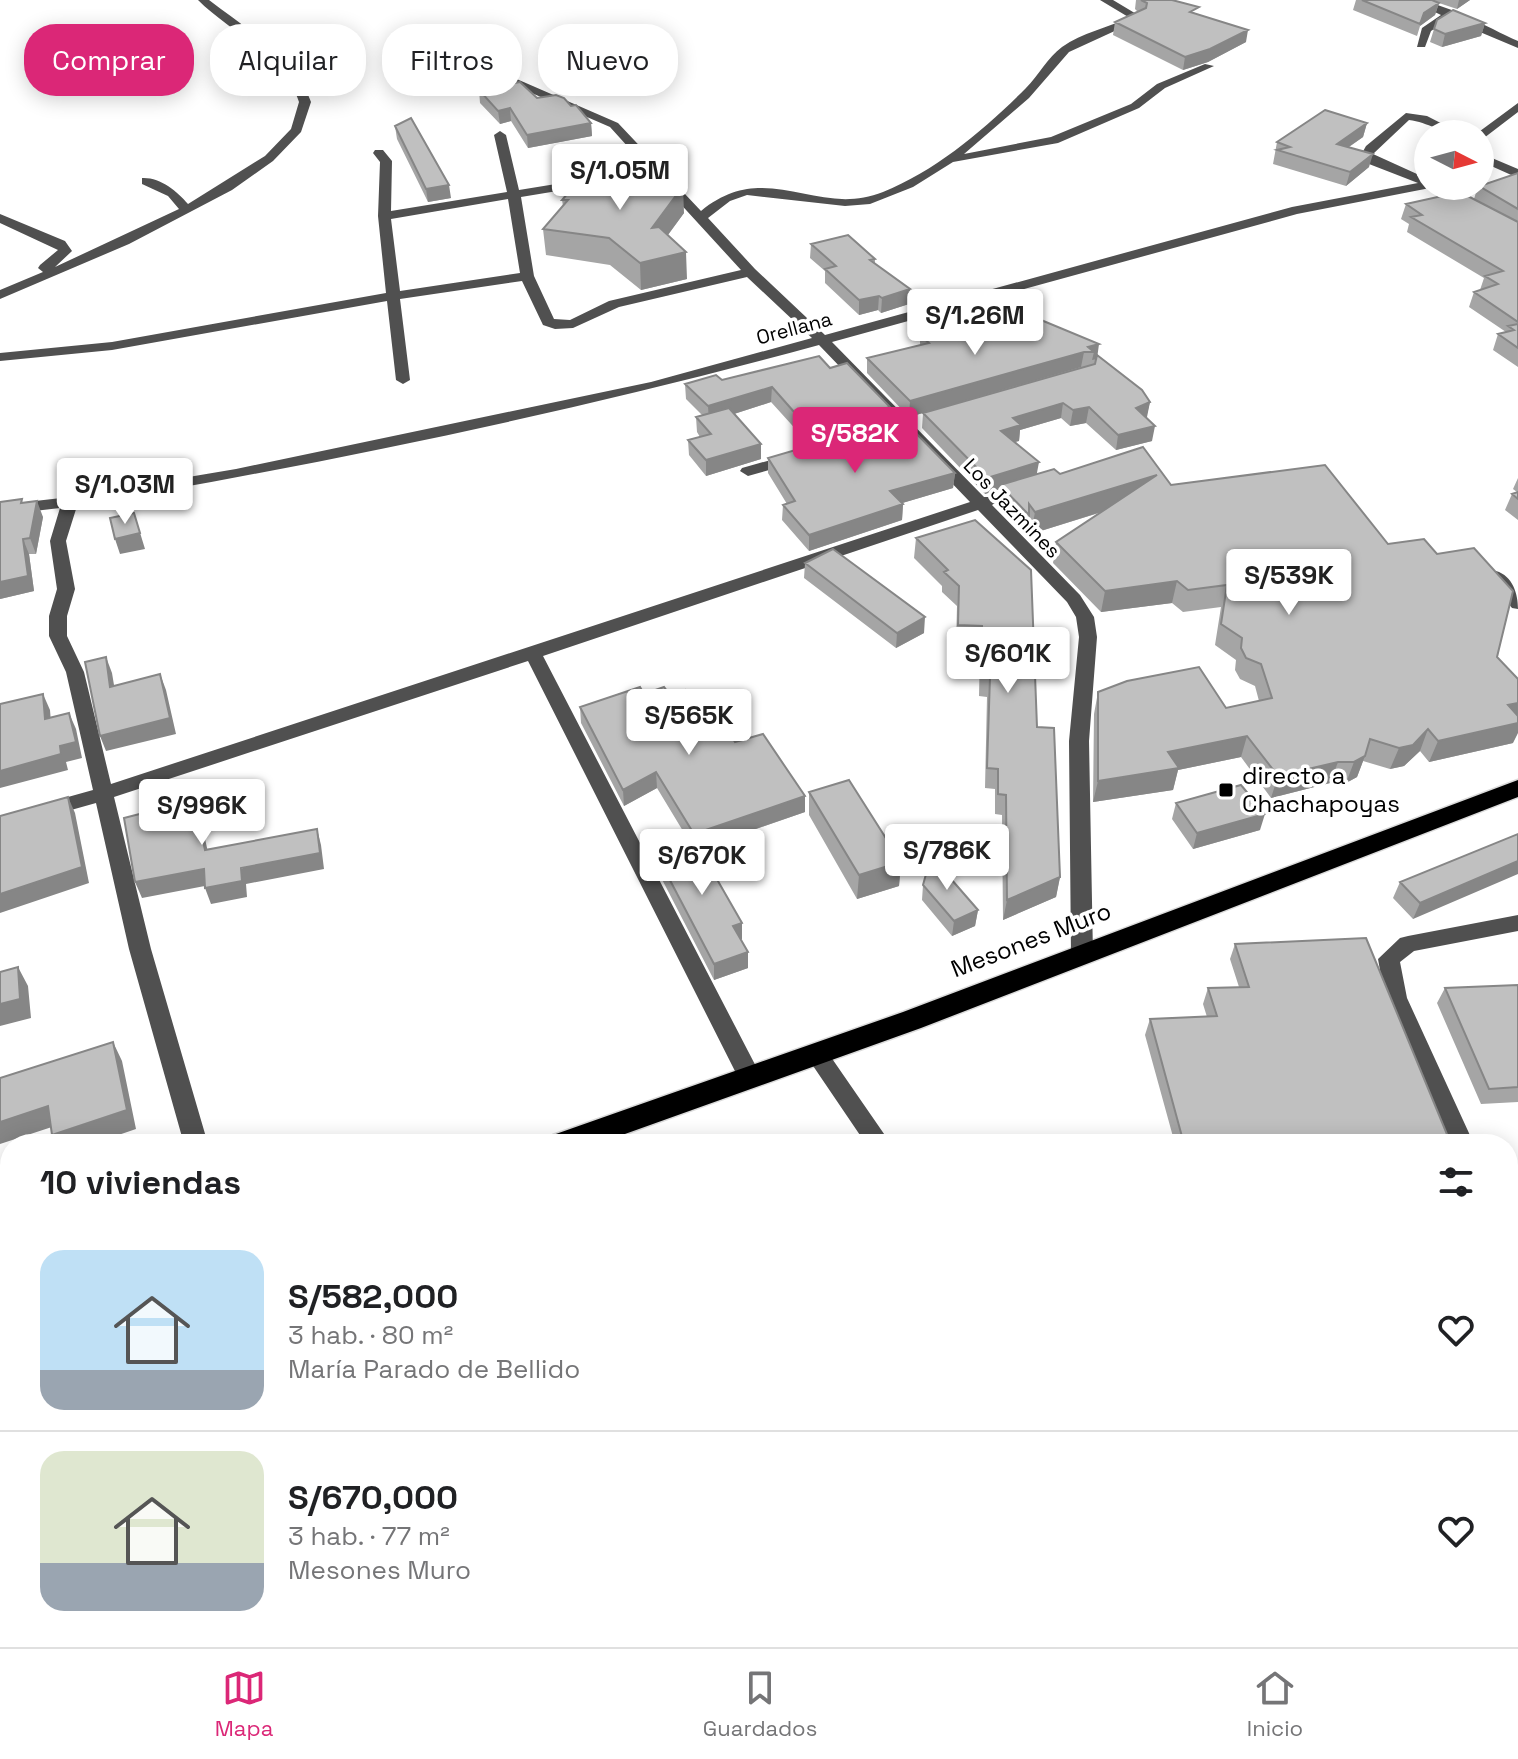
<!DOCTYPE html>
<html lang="es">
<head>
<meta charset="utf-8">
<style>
	body { margin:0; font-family:"Space Grotesk",sans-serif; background:#f6f6f6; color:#202124; height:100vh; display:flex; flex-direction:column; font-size:30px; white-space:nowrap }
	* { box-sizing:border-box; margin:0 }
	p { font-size:26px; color:#757577 }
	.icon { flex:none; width:44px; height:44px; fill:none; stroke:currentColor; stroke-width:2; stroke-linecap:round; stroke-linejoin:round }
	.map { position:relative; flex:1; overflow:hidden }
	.panel { position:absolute; left:0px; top:1134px; width:1518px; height:514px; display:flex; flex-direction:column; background:#fff; border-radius:32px 32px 0 0; box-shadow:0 4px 20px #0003 }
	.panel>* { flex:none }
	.guide { position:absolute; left:24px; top:24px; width:800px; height:72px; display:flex; gap:16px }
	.needle { width:52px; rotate:96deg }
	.fabs { position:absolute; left:1414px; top:120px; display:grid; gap:16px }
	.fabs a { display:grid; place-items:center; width:80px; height:80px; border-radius:50%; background:#fff; box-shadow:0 4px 20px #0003; font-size:40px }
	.price { position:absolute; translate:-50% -68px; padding:0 18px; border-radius:8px; background:#fff; color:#222; font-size:26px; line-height:52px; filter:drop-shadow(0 2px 4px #0008) }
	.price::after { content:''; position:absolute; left:50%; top:48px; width:24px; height:18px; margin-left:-12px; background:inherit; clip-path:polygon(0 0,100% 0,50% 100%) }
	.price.current { background:#db2777; color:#fff }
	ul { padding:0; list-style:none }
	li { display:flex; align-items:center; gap:24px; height:200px; padding:0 40px }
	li+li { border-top:2px solid #e0e0e0 }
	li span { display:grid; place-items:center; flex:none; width:224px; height:160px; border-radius:24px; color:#555 }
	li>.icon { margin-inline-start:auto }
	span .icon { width:96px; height:96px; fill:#fffc; stroke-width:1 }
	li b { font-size:34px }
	h2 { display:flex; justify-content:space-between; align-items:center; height:96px; padding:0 40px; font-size:34px }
	.chip { padding:0 28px; border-radius:32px; background:#fff; box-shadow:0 4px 20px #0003; font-size:28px; line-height:72px }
	.chip.current { background:#db2777; color:#fff }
	.tabs { display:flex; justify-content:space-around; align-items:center; height:112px; border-top:2px solid #e0e0e0; background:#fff; font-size:22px; color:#757577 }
	.tabs a { display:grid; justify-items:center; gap:4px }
	.tabs .current { color:#db2777 }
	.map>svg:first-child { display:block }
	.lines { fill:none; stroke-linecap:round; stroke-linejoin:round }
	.highway-casing { stroke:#dbdbdb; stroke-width:3 }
	.minor { fill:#505050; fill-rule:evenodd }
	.highway { fill:#000; fill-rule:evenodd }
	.wall { fill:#a5a5a5 }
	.shaded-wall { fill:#868686 }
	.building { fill:#c0c0c0; stroke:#868686; stroke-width:2 }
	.poi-dot { fill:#000; stroke:#fff; stroke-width:3 }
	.labels { text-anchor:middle; stroke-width:7; stroke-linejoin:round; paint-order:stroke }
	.far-street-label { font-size:20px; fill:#000; stroke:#fff }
	.poi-label { font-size:24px; fill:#000; stroke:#fff; text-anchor:start }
	.street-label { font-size:24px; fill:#000; stroke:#fff }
</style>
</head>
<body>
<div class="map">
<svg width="1518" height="1647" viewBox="0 0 1518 1647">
	<rect width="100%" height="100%" fill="#fff"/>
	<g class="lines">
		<defs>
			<path id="highway" d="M1518,780V797L921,1028L597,1144H549L553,1135L903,1012Z
				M10,1326V1356L0,1360V1330Z"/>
		</defs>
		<use href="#highway" class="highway-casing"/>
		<path class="minor" d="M198,0H209C245,28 295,57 311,102L301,132L273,161L232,190L129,244L0,299V290L43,272L38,268L40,265L58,250L0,223V214L65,241L72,251L55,267L179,209L168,196L142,184V178C160,177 177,191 188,204L265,156L291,129L299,102C284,55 231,33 198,0Z
			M1100,0H1113L1143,18L1069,52L1029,98L964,154L1051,137L1131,104L1157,84L1205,64L1214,66L1165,88L1139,108L1058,143L953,162L913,187L870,204L845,206L747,195L730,201L708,218L755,269L825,335L1292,207L1418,183L1369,164L1361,155L1366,146L1406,113L1427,116L1462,134C1442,134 1428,122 1409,120L1373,154L1428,179V186H1444L1518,230V239L1430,188L1297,214L832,342L984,497H997L999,500L992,505L1080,595L1094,617L1097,637L1089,741L1093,955L1090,961L1082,963L1074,961L1071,955L1069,741L1079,637L1076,617L1067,602L978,510L543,656L762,1078L758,1085L750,1088L742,1085L528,661L114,797L151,949L208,1144H184L129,949L96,803L0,830V816L93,790L66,672L49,636V616L57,589L50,541L60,508L0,515V505L70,497L236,469L651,382L812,338L747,277L619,307L573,328L555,329L543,325L522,281L400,299L410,380L403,384L396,380L387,301L112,350L0,361V353L112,342L386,293L378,216L380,162L373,153L375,150H383L392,161L391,211L507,192L494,135L500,131L506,135L519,190L648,169L610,127L467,65V61H475L618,123L701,211C767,157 816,219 883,192C937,170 985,129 1026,88C1038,76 1048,57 1062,47C1082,33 1108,27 1130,18ZM654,175L741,270L609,301L570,320L554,319L534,276L521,197ZM508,199L520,273L400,291L391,219ZM819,345L970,502L111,784L84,672L67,636V616L75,589L66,541L77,506C326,463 575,412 819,345Z
			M1410,0C1442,0 1488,28 1518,41V48L1449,19L1431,31L1425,47H1417L1422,28L1441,15Z
			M1518,103V112L1480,141V134H1476Z
			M1480,153L1518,169V178L1480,161Z
			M792,454L800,459L798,462L748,476L740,471L742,468Z
			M1496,571C1513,576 1518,594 1518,609L1512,608L1487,576Z
			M1518,915V931L1414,951L1400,962L1407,998L1474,1144H1450L1385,998L1378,959L1400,938L1408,936Z
			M816,1045L824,1047L891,1144H866L805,1054L808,1047Z
			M0,1169H10V1191H0Z
			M1508,1237L1518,1242V1282L1508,1276Z
			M10,1424V1450L0,1453V1427Z
			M10,1508V1536L0,1540V1512Z
			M971,1638H1001L1002,1647H972Z"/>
		<use href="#highway" class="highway"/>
	</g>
	<path class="wall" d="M1136,0H1172L1246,42L1208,62L1183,70L1113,35L1115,22L1138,12L1135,9Z
		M1356,0H1470L1457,9L1439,3L1435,15L1420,26L1417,36L1353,10Z
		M1485,23L1481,36L1442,47L1430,42L1434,29Z
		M479,90L537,98L571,106L591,123L592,136L528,148L511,121L500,124L480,103Z
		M1367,123L1363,137L1349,147L1369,167L1346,186L1273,164L1277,142Z
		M395,126L451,198L428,202L397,139Z
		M1518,173V367L1493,350L1498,334L1506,332L1469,307L1474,292L1480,290L1484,278L1407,232L1409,224L1401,219L1406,204L1474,199L1478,186Z
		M636,178L684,213L668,235L687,279L641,290L610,265L546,255L543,229L563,206L562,200Z
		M811,244L875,259V264L909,304L881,313L878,310L859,315L825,283V271L810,258Z
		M1041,320L1098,355L1150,402L1146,418L1152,441L1116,450L1086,423L1070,426L1061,418L1020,430L1019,441L1014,442L1037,474H1060L1171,485L1388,544L1497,657L1513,743L1429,762L1420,751L1404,766L1390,769L1363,761L1357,777L1346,783H1330L1271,798L1241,757L1178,770L1173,790L1093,802L1094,714L1098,692L1226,708L1259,701L1255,686L1240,679L1235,670L1236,660L1215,645L1221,607L1183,612L1172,603L1101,612L1053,563L1056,542L1102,512L1031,534L1028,528L1026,536L998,506L1000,489L985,494L922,428L923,413L1084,367L909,417L867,373V358L920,345V335L978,337Z
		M830,368L890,407L889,422L810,445L771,402L734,414L761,459L706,476L689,455L688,440L700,437L697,432L696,417L702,415L686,399L685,384Z
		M768,458L955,473L953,488L902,503L903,504L902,520L809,551L782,520L783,505L787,504L768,473Z
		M1518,478V520L1505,510L1512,494L1517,492L1513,489Z
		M23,503L43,517L36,554H29L34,591L0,599Z
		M975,520L1037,727L1060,877L1056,897L1003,920L1002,815L995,814V789L985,788L987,697L979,696L980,646L956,645L957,606L942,592V586L914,558L916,538Z
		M805,563L924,633L896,648L804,578Z
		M644,694L721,738L735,742L805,796V812L699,849L742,923V939H740L748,968L714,980L653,862L652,846L686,836L657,788L624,806L581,723L580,707Z
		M809,792L901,862L899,886L857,899L809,815Z
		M1176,803L1260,830L1193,849L1172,819Z
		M1518,834L1413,919L1393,898L1400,882Z
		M923,885L978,910L975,926L952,936L922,900Z
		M1235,944L1451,1144H1175L1145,1035L1150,1019L1207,1017L1203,1004L1208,988L1239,987L1230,959Z
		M1518,985V1102L1481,1104L1437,1003L1445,988Z
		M1508,1282L1518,1307V1624L1508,1625Z"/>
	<path class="shaded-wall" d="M1459,0H1470L1457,9Z
		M1439,3L1435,15L1420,26L1417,36L1424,13Z
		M1485,23L1481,36L1442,47L1445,34Z
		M1248,30L1246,42L1208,62L1183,70L1185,57Z
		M510,108L511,121L500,124L498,111Z
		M591,123L592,136L528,148L527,135Z
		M1367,123L1363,137L1334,157L1337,144Z
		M1373,154L1369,167L1346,186L1350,172Z
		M449,185L451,198L428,202L426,189Z
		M683,186L684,213L653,255L652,228Z
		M686,252L687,279L641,290L640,263Z
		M910,289L909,304L881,313L882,298Z
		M879,296L878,310L859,315V300Z
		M1099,344L1097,359L1092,360L1094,352L1088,347Z
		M1084,352L1081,367L909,417L910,401Z
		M772,387L771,402L709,422L708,406Z
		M1150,402L1147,417L1133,424L1136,408Z
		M1063,403L1061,418L1020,430L1019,441L999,446L1001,431L1013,418Z
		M890,407L889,422L810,445V430Z
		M1089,407L1086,423L1070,426L1073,410Z
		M1155,426L1152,441L1116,450L1118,435Z
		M761,444V459L706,476V460Z
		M1039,462L1036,478L1000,485V489L985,494L987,478Z
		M955,473L953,488L889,507L890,491Z
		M1157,475L1152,496L1031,534L1035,512Z
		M37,501L43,517L36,554L30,538Z
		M903,504L902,520L809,551V535Z
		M134,513L145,549L120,554L115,539Z
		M23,539L29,554L34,591L0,599V582Z
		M1177,581L1172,603L1101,612L1105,591Z
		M925,617L924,633L896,648L897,633Z
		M106,657L112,673L117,703L110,687Z
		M160,674L166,690L176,734L106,751L100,736Z
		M43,694L50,710L52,735L45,719Z
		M1518,703V722L1508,705Z
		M69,713L76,729L82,758L66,762L68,770L0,788V771L60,746Z
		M1518,723V733L1513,743L1429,762L1438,741Z
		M1428,729L1420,751L1404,766L1390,769L1399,748Z
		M1247,736L1241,757L1178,770L1173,790L1093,802L1098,781L1168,752Z
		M1365,756L1357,777L1346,783L1354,762Z
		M1338,762L1330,783L1271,798L1278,776Z
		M656,772L657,788L624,806L623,790Z
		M805,796V812L694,850V834Z
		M68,797L75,813L89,883L0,913V894Z
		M194,800L200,816L211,866L205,850Z
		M1265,814L1260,830L1193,849L1197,833Z
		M317,829L321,845L324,869L246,884L247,897L211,904L205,888Z
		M1518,861V874L1413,919L1420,903Z
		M901,862L899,886L857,899L859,875Z
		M204,869L210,885L142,898L135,882Z
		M1060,877L1056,897L1003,920L1007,900Z
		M978,910L975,926L952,936L954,921Z
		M742,923V939L733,942V926Z
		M748,952V968L714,980V964Z
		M18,967L28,986L31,1018L0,1026V1004Z
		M113,1042L122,1061L136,1129L92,1144H57L52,1135Z
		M48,1106L58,1125L0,1144V1122Z
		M391,1638H398L399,1647H393Z"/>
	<path class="building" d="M1141,0H1172L1199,7L1190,12L1248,30L1210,49L1185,57L1115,22L1146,8L1147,3Z
		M1362,0H1432L1439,3L1424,13L1420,24Z
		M1453,10L1485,23L1445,34L1434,29L1437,20Z
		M520,82L537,98L556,95L564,98L571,106L576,105L591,123L527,135L510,108L498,111L479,90Z
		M1325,110L1367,123L1337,144L1373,154L1350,172L1277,150L1290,147L1277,142Z
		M411,118L449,185L426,189L395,126Z
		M591,166L635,172L631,177L681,184L683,186L652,228L659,227L686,252L640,263L609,238L543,229L568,200H562Z
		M1518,173V209L1479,186H1480Z
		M1460,192L1518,222V322L1474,292L1498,284L1485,276L1503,271L1411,217L1422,215L1406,204Z
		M848,235L875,259L870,260L910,289L882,298L879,296L859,300L825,269L836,266L811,244Z
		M1041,320L1099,344L1088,347L1094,352H1084L910,401L867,358L929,343L920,335L964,324L978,337Z
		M1518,324V348L1498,334L1514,330L1508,326Z
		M1097,355L1142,390L1150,402L1136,408L1155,426L1118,435L1089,407L1073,410L1063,403L1013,418L1021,425L1001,431L1039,462L987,478L923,413L1095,364Z
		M819,356L830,368L847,363L890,407L810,430L772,387L708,406L685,384L716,375L722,380Z
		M729,408L761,444L706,460L688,440L711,434L696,417Z
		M902,419L955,473L890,491L903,504L809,535L783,505L795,501L768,458Z
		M1143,447L1171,485L1325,465L1388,544L1424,539L1437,554L1474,548L1513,591L1497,657L1518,679V703L1508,705L1518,716V723L1438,741L1428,729L1413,745L1399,748L1370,739L1365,756L1354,762H1338L1278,776L1247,736L1168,752L1179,768L1098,781V692L1127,681L1199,667L1226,708L1272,698L1261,664L1246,658L1241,648L1242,638L1221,624L1227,585L1188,590L1177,581L1105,591L1056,542L1157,475L1035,512L1029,504V515L1000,485L1054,469L1060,474Z
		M1518,492V499L1512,494Z
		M22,499L21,503L37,501L30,538L23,539L28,576L0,582V502Z
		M134,513L140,533L115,539L110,518Z
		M975,520L1031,570L1037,727L1054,728L1060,877L1007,900L1006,795L998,794V769L987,768L990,677L982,676V626L958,625L959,586L944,572L948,570L916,538Z
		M833,549L925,617L897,633L805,563Z
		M106,657L110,687L160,674L170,718L100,736L85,662Z
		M640,687L644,694L664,687L670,695L685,690L721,738L731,735L735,742L763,734L805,796L694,834L656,772L623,790L580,707Z
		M43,694L45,719L69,713L76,742L60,746L61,754L0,771V704Z
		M849,780L901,862L859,875L809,792Z
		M1241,785L1265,814L1197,833L1176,803Z
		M68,797L82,867L0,894V816Z
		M194,800L205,850L317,829L320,853L241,868L242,881L205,888L204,869L135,882L124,818Z
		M691,834L742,923L733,926L748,952L714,964L652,846Z
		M1518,834V861L1420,903L1400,882Z
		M931,856L978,910L954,921L923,885Z
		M1366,938L1451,1144H1184L1150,1019L1217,1016L1208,988L1249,987L1235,944Z
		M18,967L20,999L0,1004V972Z
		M1518,985V1087L1489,1089L1445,988Z
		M113,1042L127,1110L52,1135L48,1106L0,1122V1078Z
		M1508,1282L1518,1307V1613L1508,1614Z
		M10,1616V1638H391L393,1647H0V1620Z"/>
	<rect class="poi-dot" x="1218" y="782" width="16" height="16" rx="4"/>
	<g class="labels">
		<g class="far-street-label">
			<text transform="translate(794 328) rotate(-15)" y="7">Orellana</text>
			<text transform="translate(1012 508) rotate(46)" y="7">Los Jazmines</text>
		</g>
		<g class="poi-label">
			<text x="1242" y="784">directo a<tspan x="1242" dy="28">Chachapoyas</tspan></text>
		</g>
		<g class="street-label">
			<text transform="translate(1031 940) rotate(-21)" y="8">Mesones Muro</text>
		</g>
	</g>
</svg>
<div class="fabs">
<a><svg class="needle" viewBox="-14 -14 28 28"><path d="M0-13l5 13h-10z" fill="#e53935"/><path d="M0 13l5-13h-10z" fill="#757577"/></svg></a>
</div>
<b class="price" style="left:620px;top:212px">S/1.05M</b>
<b class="price" style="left:975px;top:357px">S/1.26M</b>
<b class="price current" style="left:855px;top:475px">S/582K</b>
<b class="price" style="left:125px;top:526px">S/1.03M</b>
<b class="price" style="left:1289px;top:617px">S/539K</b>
<b class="price" style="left:1008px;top:695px">S/601K</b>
<b class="price" style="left:689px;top:757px">S/565K</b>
<b class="price" style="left:202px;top:847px">S/996K</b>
<b class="price" style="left:947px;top:892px">S/786K</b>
<b class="price" style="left:702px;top:897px">S/670K</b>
<div class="guide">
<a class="chip current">Comprar</a>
<a class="chip">Alquilar</a>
<a class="chip">Filtros</a>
<a class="chip">Nuevo</a>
</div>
<section class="panel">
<h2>10 viviendas<svg class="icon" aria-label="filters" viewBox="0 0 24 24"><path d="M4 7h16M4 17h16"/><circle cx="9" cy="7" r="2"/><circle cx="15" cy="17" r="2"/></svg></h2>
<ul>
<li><span style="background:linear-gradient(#bfe0f5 75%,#9aa5b1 0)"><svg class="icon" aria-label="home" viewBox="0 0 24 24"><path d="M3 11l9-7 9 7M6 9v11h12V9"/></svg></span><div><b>S/582,000</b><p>3 hab. · 80 m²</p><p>María Parado de Bellido</p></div><svg class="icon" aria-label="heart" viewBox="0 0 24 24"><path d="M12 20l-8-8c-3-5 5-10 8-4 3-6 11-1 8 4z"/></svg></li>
<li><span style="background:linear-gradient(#dfe7d0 70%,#9aa5b1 0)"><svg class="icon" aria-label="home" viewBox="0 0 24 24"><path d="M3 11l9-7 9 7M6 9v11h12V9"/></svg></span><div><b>S/670,000</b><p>3 hab. · 77 m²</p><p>Mesones Muro</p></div><svg class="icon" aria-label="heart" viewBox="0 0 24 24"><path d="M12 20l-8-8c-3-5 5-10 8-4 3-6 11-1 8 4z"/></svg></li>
</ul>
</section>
</div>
<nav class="tabs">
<a class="current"><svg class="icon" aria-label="map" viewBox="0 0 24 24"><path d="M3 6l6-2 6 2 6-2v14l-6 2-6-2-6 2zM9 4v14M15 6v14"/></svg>Mapa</a>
<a><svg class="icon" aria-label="saved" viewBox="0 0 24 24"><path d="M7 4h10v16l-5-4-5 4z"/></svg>Guardados</a>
<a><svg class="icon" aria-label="home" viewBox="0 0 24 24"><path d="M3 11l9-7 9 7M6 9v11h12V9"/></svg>Inicio</a>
</nav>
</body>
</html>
